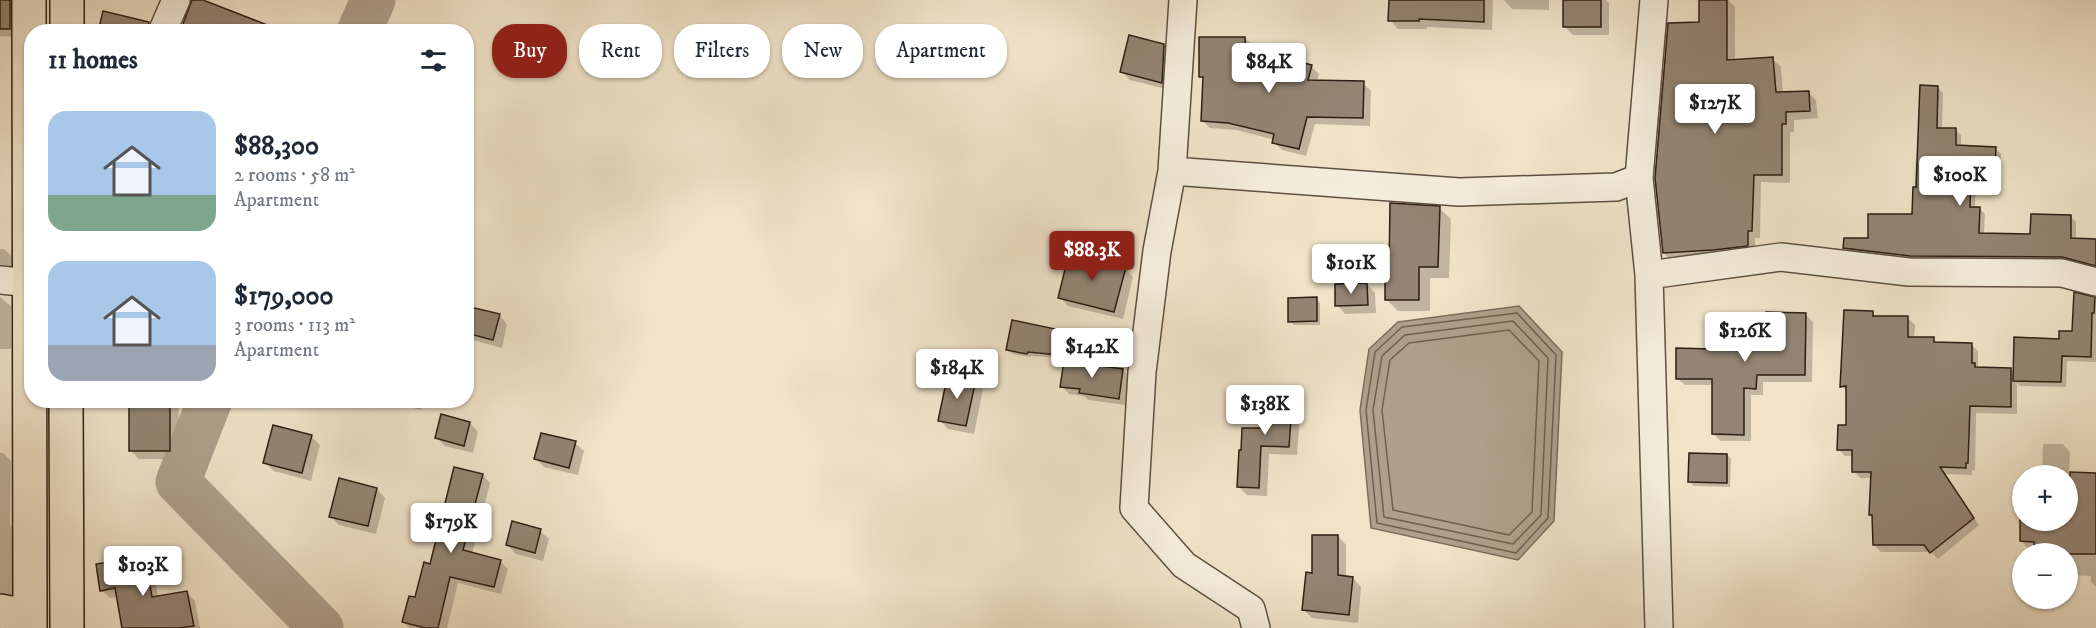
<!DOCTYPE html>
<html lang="en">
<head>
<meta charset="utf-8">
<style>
	body { margin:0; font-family:"IM FELL DW Pica",serif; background:#f6f6f7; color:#1f2937; height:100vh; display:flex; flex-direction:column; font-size:22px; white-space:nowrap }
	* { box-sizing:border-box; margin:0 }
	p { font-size:20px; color:#747a83 }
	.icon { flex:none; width:33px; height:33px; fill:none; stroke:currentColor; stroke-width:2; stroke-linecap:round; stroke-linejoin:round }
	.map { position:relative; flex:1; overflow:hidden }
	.drawer { position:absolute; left:24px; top:24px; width:450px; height:384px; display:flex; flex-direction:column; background:#fff; border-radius:24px; box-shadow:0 2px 4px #0004 }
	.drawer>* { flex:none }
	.top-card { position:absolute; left:492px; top:24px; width:570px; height:54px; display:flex; gap:12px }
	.buttons { position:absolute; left:2012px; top:465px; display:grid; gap:12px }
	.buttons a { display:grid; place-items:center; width:66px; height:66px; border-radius:50%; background:#fff; box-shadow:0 2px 4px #0004; font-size:30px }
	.price { position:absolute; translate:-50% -51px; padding:0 14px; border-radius:6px; background:#fff; color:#222; font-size:20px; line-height:39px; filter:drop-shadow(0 2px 3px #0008) }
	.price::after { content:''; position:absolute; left:50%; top:36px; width:18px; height:14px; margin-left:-9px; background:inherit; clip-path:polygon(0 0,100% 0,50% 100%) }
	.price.selected { background:#8f2418; color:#fff }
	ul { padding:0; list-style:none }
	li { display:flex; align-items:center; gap:18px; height:150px; padding:0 24px }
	li span { display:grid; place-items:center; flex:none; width:168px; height:120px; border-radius:18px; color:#555 }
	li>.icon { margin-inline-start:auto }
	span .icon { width:72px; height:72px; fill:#fffc; stroke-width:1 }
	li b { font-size:26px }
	h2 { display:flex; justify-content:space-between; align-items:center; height:72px; padding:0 24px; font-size:26px }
	.tag { padding:0 21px; border-radius:24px; background:#fff; box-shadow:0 2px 4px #0004; font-size:21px; line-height:54px }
	.tag.selected { background:#8f2418; color:#fff }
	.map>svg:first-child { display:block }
	.water { fill:#aea08c; stroke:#7b6c5c; stroke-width:1.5 }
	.shadow { fill:#0003 }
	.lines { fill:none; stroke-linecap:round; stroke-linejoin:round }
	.shore { stroke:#6e5f50; stroke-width:1.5 }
	.river { stroke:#aea08c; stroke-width:45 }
	.building { fill:#938473; stroke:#2e1e15; stroke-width:1.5 }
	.minor-casing { stroke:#5e4f42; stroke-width:30 }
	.major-casing { stroke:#2e1e15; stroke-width:36 }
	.minor { stroke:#f5eddc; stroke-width:27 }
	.major { stroke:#f0e3c9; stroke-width:33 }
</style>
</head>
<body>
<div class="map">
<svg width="2096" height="628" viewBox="0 0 2096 628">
	<rect width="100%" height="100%" fill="#f0e3c9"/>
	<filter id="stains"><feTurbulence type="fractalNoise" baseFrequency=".00333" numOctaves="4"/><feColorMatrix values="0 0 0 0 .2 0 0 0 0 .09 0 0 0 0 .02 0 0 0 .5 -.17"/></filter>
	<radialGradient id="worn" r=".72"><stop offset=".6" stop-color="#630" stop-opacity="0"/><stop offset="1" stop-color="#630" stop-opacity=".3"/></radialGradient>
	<path class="water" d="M1519,306L1562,352L1554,521L1518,560L1371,528L1360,410L1369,349L1398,322Z"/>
	<path class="shadow" d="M0,0H21L18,37L0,36Z
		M194,0H198L261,32H193L185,24Z
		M1390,0H1493L1492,30L1427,27V29H1398L1390,20Z
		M1504,0H1549V10L1512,9Z
		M1564,0H1606L1609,3V35H1573L1564,26Z
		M1701,0H1728L1735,7V61L1772,59L1781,67L1783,93L1808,92L1816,100L1818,118L1794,120V132H1790V183L1761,182L1760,238H1755V253L1672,261L1664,253L1700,24Z
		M1245,38L1253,46V73L1289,82L1311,66L1319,74L1317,81L1363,83L1371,91L1370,126L1315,124L1306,156L1282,150L1274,142L1275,140L1237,130L1210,128L1202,120L1205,80L1201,76Z
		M1164,45L1172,54L1170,90L1130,80L1122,72Z
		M1937,87L1943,93L1942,130H1955L1961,135V147L1995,148L2001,154L2000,173H1976L1975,208H1979L1985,214L1984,235L2031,236L2071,217L2076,222V240H2096V269L1916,261L1851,253L1845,248L1869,240L1914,216Z
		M1439,208L1451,219L1449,278H1430V311H1398L1386,299L1390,273Z
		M0,249H4L13,257L12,272L0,275Z
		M1125,268L1133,277L1123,319L1068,306L1060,297Z
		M1367,284L1375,293L1376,313L1345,314L1337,305Z
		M0,297L11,306V349H0Z
		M1316,299L1320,303V325H1294L1290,321Z
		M2094,299L2096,301V362L2067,361L2066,387L2020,386L2017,383V414L1976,413L1975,470H1972V475L1945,474L1979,525L1938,559L1931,552H1881L1874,545V517L1870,514L1872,478H1860L1854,471V456H1845L1838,449L1847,427V392L1842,386L1872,313L1877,317L1908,318L1915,325L1914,338L1934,339L1939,344H1971L1978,351V368L2010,369L2014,374L2074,332Z
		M466,307L499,315L507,324L502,348L466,338Z
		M1805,314L1813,322L1812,382H1763V395H1751V441H1721L1713,434V385H1685L1677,378L1713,350Z
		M1059,331L1063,335L1062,358L1031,356V357L1012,354L1008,350Z
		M1123,370L1130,377L1126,405L1088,400L1084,396L1069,394L1062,386Z
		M975,380L983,389L974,434L948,429L940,420Z
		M1292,394L1301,402L1297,455L1269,454L1267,496L1247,495L1238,486L1263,430Z
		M108,400H179L178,459H139L130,450V403L109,402Z
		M383,400H423L421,410Z
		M470,423L478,432L473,453L445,446L437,438Z
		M0,430V453H3L11,461L10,524L13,527L12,570L13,571L12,600L0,603Z
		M311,436L320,445L311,481L274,471L265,463Z
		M575,443L584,451L578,475L544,467L536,459Z
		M2043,444H2063L2070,452L2069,474L2096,475V587L2091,582V576L2067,575V554L2028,548L2021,541L2022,519V520H2067V476H2042Z
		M1727,455L1731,459L1730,487L1694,486L1690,482Z
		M483,475L490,483L472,554L500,561L508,569L501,594L458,583L447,628H410L403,622L416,599L431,566Z
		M377,489L385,498L376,534L339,525L330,516Z
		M540,531L549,539L543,561L516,554L507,545Z
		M1338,536L1346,545V577L1353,578L1361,587L1358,623L1312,618L1304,610L1313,574Z
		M145,557L153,566L158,598L187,593L195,601L200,628H123L118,597L110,598L101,590Z"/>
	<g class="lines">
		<path class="shore" d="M1517,313L1556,355L1548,518L1516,553L1377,523L1366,410L1375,352L1402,327Z
			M1513,321L1548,358L1541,515L1513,544L1384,517L1373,410L1382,356L1405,335Z
			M1509,330L1539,361L1532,512L1509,535L1393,510L1382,410L1390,360L1409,343Z"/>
		<path class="river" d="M359,32L373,0
			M210,400L178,482L321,628"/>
	</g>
	<path class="building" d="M0,0H10V29H0Z
		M192,0H203L280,30V32H203L183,24Z
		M1389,0H1484V22L1419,19V21H1388Z
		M1563,0H1601V27H1563Z
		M1699,0H1727V60L1773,57L1776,92L1809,91L1810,111L1786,112V124H1782V175H1754L1752,231H1748V246L1713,250L1663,253L1655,178L1668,23L1699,22Z
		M103,11L149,22L147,32H98Z
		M1129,35L1164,44L1162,83L1120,72Z
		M1199,37H1245L1246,69L1288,80L1293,60L1312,65L1308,80L1364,81L1363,118L1307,117L1299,149L1272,143L1274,134L1228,123L1201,121L1203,77H1199Z
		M1920,85L1938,86L1937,128H1956V145L1996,147L1995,168H1971L1970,207H1980L1979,233L2030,234L2031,214L2071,215V238L2096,239V266L2062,257L1910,256L1843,248L1844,238H1868V214H1912L1913,187H1916Z
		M1390,203L1440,206L1438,267H1419V300H1385V272H1389Z
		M1069,253L1126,267L1114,312L1058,298Z
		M1367,283L1368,305L1335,306V284Z
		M2074,292L2095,297L2094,313H2092L2091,357L2062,356L2061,382L2013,381L2014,337L2059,339V331H2072Z
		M1317,297V321L1288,322V298Z
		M466,306L500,314L493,340L466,333Z
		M1844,310L1873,311V316H1908V337H1934V342L1972,343V363H1975V367L2011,368V407L1970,406L1968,463H1966V468L1940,467L1974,518L1930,553L1924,545H1873L1872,515H1869L1871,472H1852V450H1837L1838,425H1846V386L1840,387Z
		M1766,312L1806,313L1805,375H1757L1756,389L1744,388V435L1712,434V379H1676V348L1712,349L1713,325L1766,327Z
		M1012,320L1060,330L1058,355L1028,352L1027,354L1006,350Z
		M1064,361L1123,369L1119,399L1079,393L1080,389L1060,387Z
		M948,373L976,379L966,426L938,421Z
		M1264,390L1293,392L1289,447L1261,446L1259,488L1237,487L1239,450H1241L1242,428H1261Z
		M129,405H170V451H129Z
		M441,414L470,422L464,446L435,438Z
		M273,425L312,435L302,473L263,463Z
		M541,433L576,441L569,468L534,459Z
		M1689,453L1727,454V483L1688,482Z
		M454,467L483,474L463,550L501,560L494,587L450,577L438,628H425L402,622L409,596L415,597L424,562L430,564Z
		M2070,472L2096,473V554H2034V542L2020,541V520H2069Z
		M339,478L377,488L368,526L329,517Z
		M512,521L541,529L535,553L506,545Z
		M1312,535H1338V575L1353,577L1349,615L1302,610L1306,572L1312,573Z
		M145,556L152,597L187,591L194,626L179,628H122L115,588L100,591L96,564Z"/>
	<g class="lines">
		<defs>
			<path id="minor" d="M1183,0L1172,171L1157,251L1142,372L1134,508L1184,565L1251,609L1256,628
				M1654,0L1639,178L1649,275L1659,628
				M162,32L176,0
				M1172,171L1459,192L1616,187L1639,178
				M1649,275L1781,257L1909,272L2062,273L2096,282
				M0,280L30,283"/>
			<path id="major" d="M29,0L30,628
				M67,0V32
				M66,400L67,628
				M0,611L30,617"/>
		</defs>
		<use href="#minor" class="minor-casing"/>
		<use href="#major" class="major-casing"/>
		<use href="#minor" class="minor"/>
		<use href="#major" class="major"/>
	</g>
	<rect width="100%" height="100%" filter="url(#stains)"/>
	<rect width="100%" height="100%" fill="url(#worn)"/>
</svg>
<div class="buttons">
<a>+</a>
<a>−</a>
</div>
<b class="price" style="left:1269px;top:94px">$84K</b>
<b class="price" style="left:1715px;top:135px">$127K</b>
<b class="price" style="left:1960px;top:207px">$100K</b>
<b class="price selected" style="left:1092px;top:282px">$88.3K</b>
<b class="price" style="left:1351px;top:295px">$101K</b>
<b class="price" style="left:1745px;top:363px">$126K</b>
<b class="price" style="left:1092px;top:379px">$142K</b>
<b class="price" style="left:957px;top:400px">$184K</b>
<b class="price" style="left:1265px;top:436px">$138K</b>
<b class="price" style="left:451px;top:554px">$179K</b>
<b class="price" style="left:143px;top:597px">$103K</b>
<div class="top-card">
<a class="tag selected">Buy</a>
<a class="tag">Rent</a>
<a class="tag">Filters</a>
<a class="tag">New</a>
<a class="tag">Apartment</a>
</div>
<section class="drawer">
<h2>11 homes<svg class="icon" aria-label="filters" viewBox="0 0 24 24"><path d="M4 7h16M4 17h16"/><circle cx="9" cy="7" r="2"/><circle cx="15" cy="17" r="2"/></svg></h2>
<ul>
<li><span style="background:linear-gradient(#a9c7e8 70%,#7fa58c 0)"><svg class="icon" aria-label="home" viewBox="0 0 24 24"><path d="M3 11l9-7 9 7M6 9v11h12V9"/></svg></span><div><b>$88,300</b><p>2 rooms · 58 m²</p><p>Apartment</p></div></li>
<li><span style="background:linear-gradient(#a9c7e8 70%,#9aa5b1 0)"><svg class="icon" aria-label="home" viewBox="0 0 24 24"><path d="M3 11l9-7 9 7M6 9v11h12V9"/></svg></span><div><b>$179,000</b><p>3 rooms · 113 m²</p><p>Apartment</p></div></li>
</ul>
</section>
</div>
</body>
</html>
